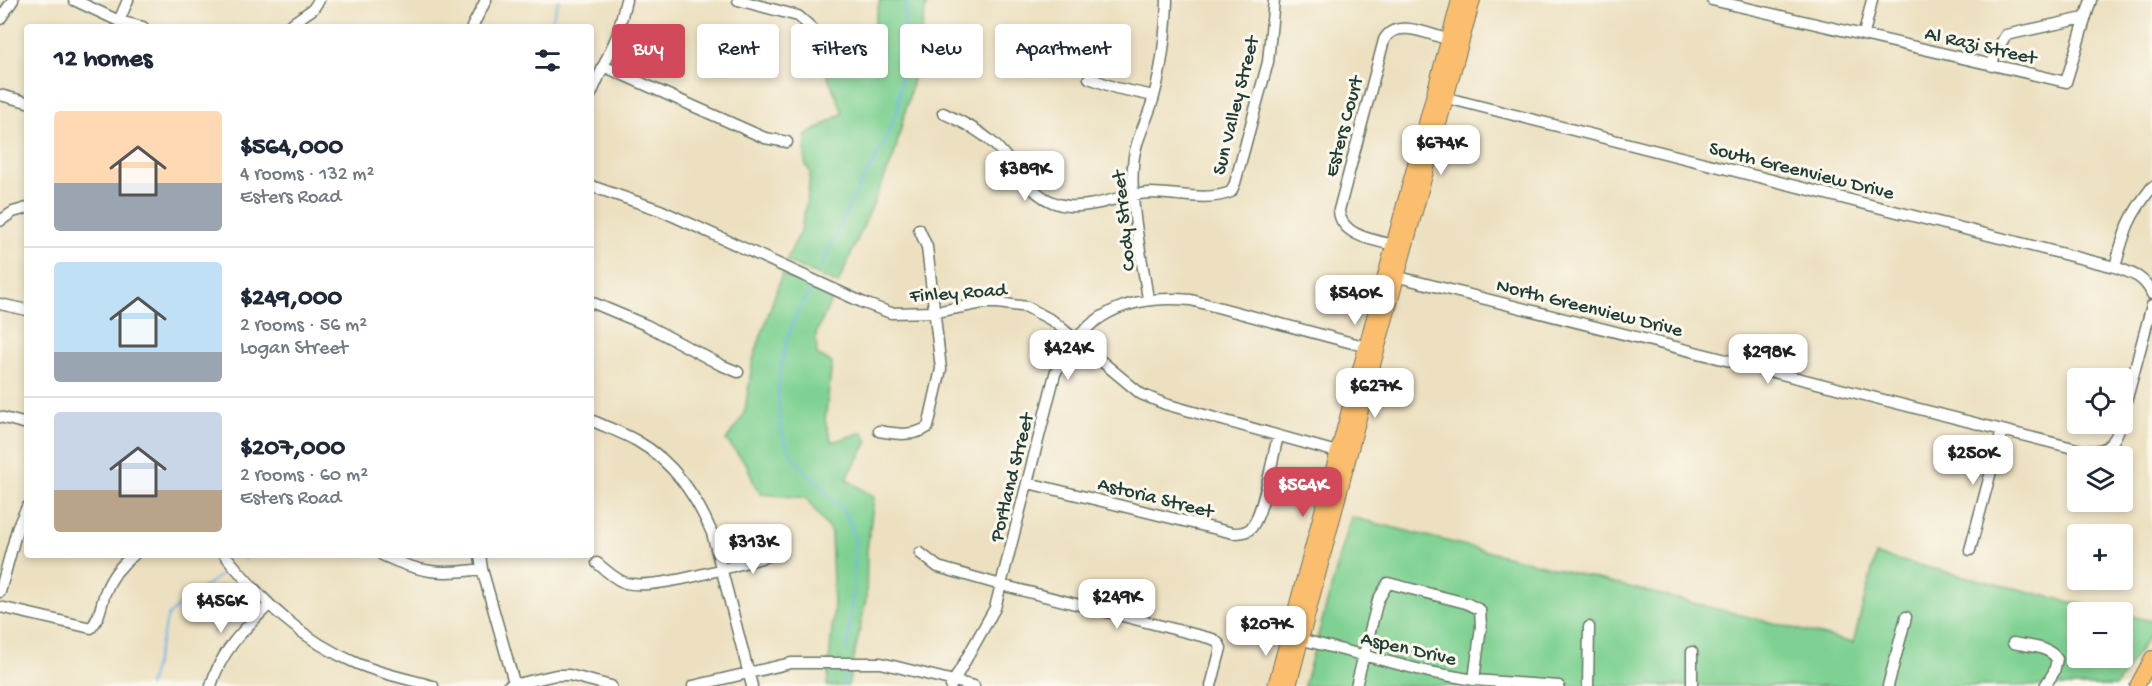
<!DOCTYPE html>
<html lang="en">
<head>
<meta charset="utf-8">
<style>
	body { margin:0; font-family:"Gochi Hand",sans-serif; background:#f2f2f3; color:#1f2937; height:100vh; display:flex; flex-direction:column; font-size:22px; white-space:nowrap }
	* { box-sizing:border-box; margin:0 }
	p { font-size:20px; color:#747a83 }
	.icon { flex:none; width:33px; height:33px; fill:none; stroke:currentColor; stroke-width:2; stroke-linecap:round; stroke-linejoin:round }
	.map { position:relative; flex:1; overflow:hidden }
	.side { position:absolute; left:24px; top:24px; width:570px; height:534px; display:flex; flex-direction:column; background:#fff; border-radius:6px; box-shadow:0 3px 9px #0003 }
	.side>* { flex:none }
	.hud { position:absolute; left:612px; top:24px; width:570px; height:54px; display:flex; gap:12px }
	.fabs { position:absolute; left:2067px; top:368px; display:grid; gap:12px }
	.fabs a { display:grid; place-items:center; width:66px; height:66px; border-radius:6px; background:#fff; box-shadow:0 3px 9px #0003; font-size:30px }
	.price { position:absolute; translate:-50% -51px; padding:0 14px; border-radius:12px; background:#fff; color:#222; font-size:20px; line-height:39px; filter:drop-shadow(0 2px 3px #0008) }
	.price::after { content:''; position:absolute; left:50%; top:36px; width:18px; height:14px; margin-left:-9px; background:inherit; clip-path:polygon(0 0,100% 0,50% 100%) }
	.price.active { background:#d1495b; color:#fff }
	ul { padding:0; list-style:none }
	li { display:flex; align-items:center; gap:18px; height:150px; padding:0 30px }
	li+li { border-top:2px solid #e0e1e3 }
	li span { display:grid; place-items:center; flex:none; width:168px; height:120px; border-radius:6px; color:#555 }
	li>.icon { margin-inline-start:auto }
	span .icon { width:72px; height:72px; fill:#fffc; stroke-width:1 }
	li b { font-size:26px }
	h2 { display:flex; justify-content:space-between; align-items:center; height:72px; padding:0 30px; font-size:26px }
	.pill { padding:0 21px; border-radius:6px; background:#fff; box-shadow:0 3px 9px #0003; font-size:21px; line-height:54px }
	.pill.active { background:#d1495b; color:#fff }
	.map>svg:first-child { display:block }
	.green { fill:#7ed192; stroke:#4e8763; stroke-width:1.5 }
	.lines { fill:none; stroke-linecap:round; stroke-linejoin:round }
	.stream { stroke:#76b4e9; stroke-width:2 }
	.minor-casing { stroke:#677665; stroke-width:13 }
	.major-casing { stroke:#677665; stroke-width:16 }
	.minor { stroke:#fff; stroke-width:10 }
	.major { stroke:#fbbe6e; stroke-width:14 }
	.labels { text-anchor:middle; stroke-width:6; stroke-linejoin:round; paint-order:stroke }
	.street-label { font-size:20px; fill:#1f3d34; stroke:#fbf7ec }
</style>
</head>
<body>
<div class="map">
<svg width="2152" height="686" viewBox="0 0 2152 686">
	<rect width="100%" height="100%" fill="#fbf7ec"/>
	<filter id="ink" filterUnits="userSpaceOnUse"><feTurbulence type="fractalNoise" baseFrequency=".0167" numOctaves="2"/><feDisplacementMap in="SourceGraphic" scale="12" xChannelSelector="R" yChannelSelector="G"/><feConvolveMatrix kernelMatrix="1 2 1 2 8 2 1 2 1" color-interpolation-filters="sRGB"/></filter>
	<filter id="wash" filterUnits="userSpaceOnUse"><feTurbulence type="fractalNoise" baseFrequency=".008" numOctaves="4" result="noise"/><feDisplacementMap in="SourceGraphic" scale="24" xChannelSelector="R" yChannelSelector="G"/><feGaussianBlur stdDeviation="1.35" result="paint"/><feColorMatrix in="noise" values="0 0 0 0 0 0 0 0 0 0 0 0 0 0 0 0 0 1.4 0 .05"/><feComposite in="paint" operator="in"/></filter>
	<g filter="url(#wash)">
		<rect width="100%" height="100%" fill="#ece0c0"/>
		<path class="green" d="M880,0H927L912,84L894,156L838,284L786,261L801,230L808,194L810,172L805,163L806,136L843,113L824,67L820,43L826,40L831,27L871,37Z
			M782,274L833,296L816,334L817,355L832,363L825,421L832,442L863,432L868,442L846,479L874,497L867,550L866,600L848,686H827L834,606L831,532L806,498L761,494L755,486L747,465L726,440L742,418L745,410L753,360Z
			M1351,517L1853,643L1876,555L2113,612H2078V657H2122L2123,614L2152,621V631L2116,686H1304Z"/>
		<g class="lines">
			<path class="stream" d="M549,27L559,0
				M820,269L852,200L883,145L898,109L906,0
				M809,293C781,331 764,418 794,458C811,481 843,501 852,528C856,538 855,550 855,560C854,591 850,621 847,651
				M244,560L249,555
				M149,686L168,616L177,607L229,569
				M843,686L845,670"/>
		</g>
	</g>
	<g filter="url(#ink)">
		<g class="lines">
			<defs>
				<path id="minor" d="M74,0L119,21L143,27
					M738,0L798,16L812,28
					M1712,0L2066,82L2091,0
					M0,19L13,0
					M119,21L128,0
					M287,27L313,9L319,0
					M472,27L486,0
					M1864,34L1872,0
					M603,66L765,138L787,142
					M1992,66L1995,53L2006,35L2084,18
					M1089,78L1116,88L1154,96
					M591,94L617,36L626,0
					M0,95L27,102
					M1439,96L2115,267C2132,273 2145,277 2152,294
					M943,113C962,122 979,130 994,144C1018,166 1031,203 1069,206C1096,208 1122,194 1150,193C1176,193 1206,202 1231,192L1235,183L1268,62L1274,0
					M591,186L660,210L864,303L891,313L936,312L983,303H998L1027,307L1053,321L1141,394L1165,404L1344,454
					M0,221L13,212L27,208
					M1399,246C1378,241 1340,237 1339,210L1384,40C1395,18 1428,34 1447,39
					M2115,267C2125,230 2128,218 2152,187
					M1391,275L2081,450C2105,453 2114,447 2121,423
					M1148,299C1142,257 1130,209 1133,166C1134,141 1148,120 1154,96C1162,67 1166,30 1167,0
					M591,302L646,325L721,365L738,372
					M0,304L27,310
					M0,417L27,424
					M2122,417L2152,305
					M591,420C606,427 623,433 637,441C674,462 696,496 712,533L752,686
					M879,431C895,434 913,437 928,427L941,369L927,247L919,229
					M1028,483L1233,533C1239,533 1246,533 1251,528C1263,515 1273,455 1278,436
					M1970,550L2002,430
					M920,553L938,567L1001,585L1213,639L1219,644L1221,648L1211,686
					M225,555C263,602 301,640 358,664C382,674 408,679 433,686
					M382,555C420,573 440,575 482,569
					M480,555L482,569L515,686
					M597,563C605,570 614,578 623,582C651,593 747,562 778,553
					M0,592L18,526L27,507
					M0,607L91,628C100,618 101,605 105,593C111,577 120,565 134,555
					M1295,638L1429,672L1474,680L1559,686
					M2013,643C2027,646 2049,646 2057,659L2054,672L2045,686
					M211,686C220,652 244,629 269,605
					M508,686L556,675H569L611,686
					M693,686L791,663H881L974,686
					M951,686L995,608L1055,374C1082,314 1128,294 1191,300L1371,348
					M1356,686L1378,600L1388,583L1466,603L1480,610L1481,626L1474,680
					M1588,686L1589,627
					M1692,686V652
					M1888,686L1906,617"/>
				<path id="major" d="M1275,686L1459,0
					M1289,686L1370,376L1473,0
					M2137,686L2152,658"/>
			</defs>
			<use href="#minor" class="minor-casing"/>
			<use href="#major" class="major-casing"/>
			<use href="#minor" class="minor"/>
			<use href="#major" class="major"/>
		</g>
	</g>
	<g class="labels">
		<g class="street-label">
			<text transform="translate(1981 44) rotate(13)" y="7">Al Razi Street</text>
			<text transform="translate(1234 105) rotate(-76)" y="7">Sun Valley Street</text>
			<text transform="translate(1342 126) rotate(-75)" y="7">Esters Court</text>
			<text transform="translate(1802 169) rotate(14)" y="7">South Greenview Drive</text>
			<text transform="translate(1122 221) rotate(-96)" y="7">Cody Street</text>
			<text transform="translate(958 291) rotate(-4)" y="7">Finley Road</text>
			<text transform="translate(1590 306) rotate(14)" y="7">North Greenview Drive</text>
			<text transform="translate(1010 477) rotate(-76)" y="7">Portland Street</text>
			<text transform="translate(1156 496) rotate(14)" y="7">Astoria Street</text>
			<text transform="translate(1409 647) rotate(13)" y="7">Aspen Drive</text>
		</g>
	</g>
</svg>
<div class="fabs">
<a><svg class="icon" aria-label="locate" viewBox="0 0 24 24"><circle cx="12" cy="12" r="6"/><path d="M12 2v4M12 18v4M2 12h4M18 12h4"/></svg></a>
<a><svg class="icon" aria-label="layers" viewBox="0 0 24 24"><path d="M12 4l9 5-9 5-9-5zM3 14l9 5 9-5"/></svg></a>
<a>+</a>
<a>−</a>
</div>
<b class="price" style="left:1441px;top:176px">$674K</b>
<b class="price" style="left:1025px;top:202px">$389K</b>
<b class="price" style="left:1355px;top:326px">$540K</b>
<b class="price" style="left:1068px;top:381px">$424K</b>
<b class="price" style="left:1768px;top:385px">$298K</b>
<b class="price" style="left:1375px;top:419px">$627K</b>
<b class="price" style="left:1973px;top:486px">$250K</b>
<b class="price active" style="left:1303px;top:518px">$564K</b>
<b class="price" style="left:753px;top:575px">$313K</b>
<b class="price" style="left:1117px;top:630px">$249K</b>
<b class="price" style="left:221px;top:634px">$456K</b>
<b class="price" style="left:1266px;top:657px">$207K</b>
<div class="hud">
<a class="pill active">Buy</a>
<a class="pill">Rent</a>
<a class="pill">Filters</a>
<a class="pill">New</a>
<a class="pill">Apartment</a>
</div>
<section class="side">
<h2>12 homes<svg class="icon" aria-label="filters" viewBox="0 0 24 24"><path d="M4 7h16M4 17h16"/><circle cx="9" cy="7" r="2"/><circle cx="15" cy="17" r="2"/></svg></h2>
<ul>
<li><span style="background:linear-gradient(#ffd9b3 60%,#9aa5b1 0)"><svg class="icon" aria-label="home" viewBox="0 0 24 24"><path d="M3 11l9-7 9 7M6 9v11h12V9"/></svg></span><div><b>$564,000</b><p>4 rooms · 132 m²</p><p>Esters Road</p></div></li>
<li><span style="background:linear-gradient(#bfe0f5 75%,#9aa5b1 0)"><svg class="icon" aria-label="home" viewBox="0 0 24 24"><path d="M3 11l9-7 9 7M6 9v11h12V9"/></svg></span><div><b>$249,000</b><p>2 rooms · 56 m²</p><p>Logan Street</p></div></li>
<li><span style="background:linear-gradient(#c9d6e8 65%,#b9a48a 0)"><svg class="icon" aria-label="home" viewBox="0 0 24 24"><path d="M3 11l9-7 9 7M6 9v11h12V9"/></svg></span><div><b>$207,000</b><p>2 rooms · 60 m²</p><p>Esters Road</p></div></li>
</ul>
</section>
</div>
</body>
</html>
